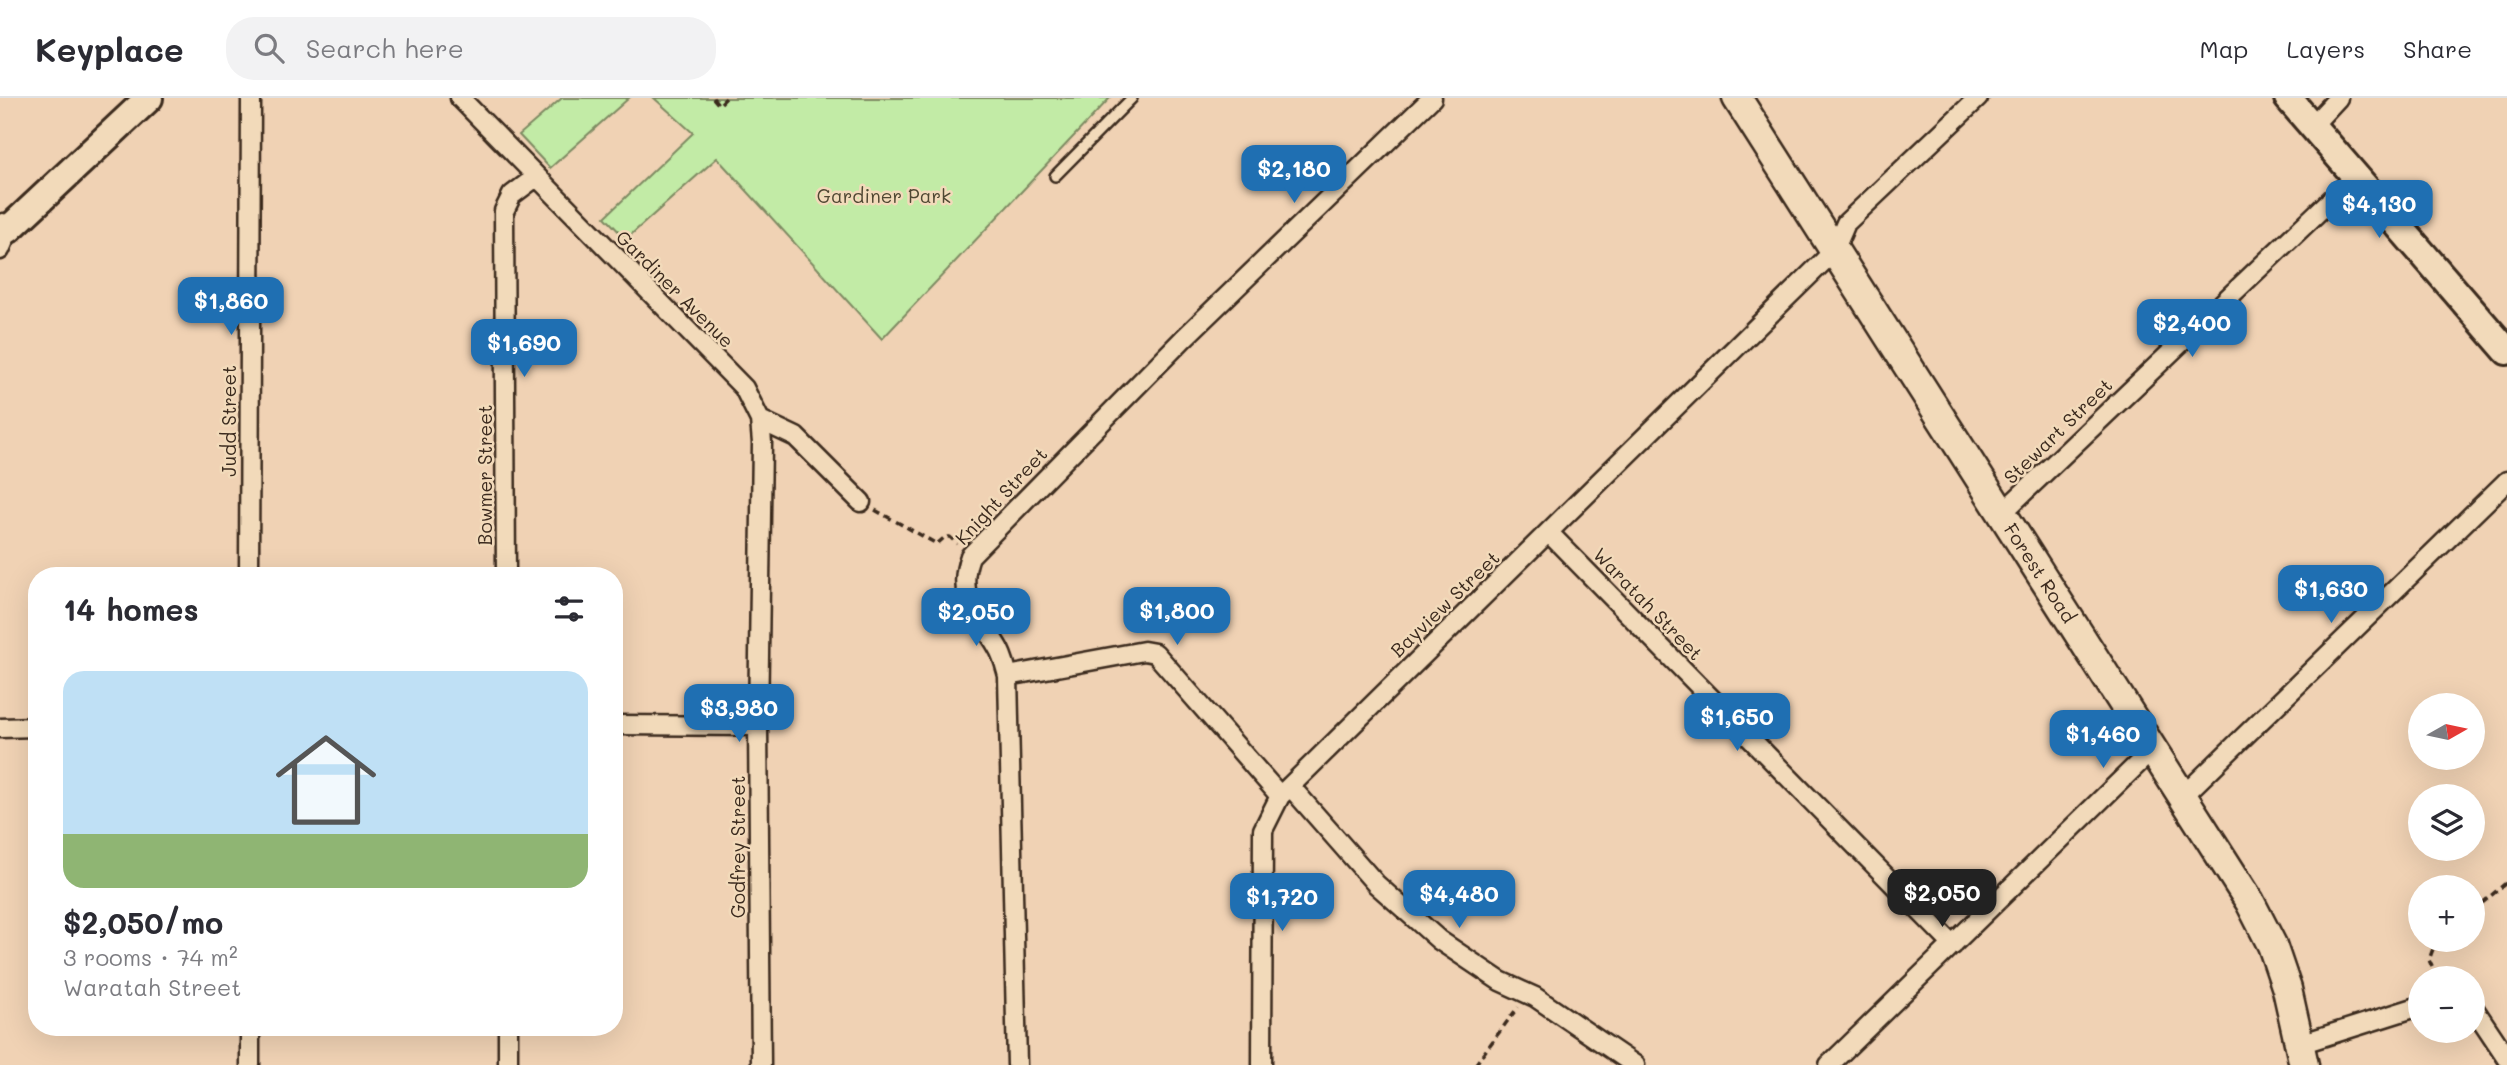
<!DOCTYPE html>
<html lang="en">
<head>
<meta charset="utf-8">
<style>
	body { margin:0; font-family:Mali,sans-serif; background:#f2f2f3; color:#2b2b33; height:100vh; display:flex; flex-direction:column; font-size:26px; white-space:nowrap }
	* { box-sizing:border-box; margin:0 }
	p { font-size:23px; color:#7c7c81 }
	.icon { flex:none; width:38px; height:38px; fill:none; stroke:currentColor; stroke-width:2; stroke-linecap:round; stroke-linejoin:round }
	.map { position:relative; flex:1; overflow:hidden }
	.sheet { position:absolute; left:28px; top:469px; width:595px; height:469px; display:flex; flex-direction:column; background:#fff; border-radius:28px; box-shadow:0 7px 28px #0002 }
	.sheet>* { flex:none }
	.needle { width:46px; rotate:81deg }
	.buttons { position:absolute; left:2408px; top:595px; display:grid; gap:14px }
	.buttons a { display:grid; place-items:center; width:77px; height:77px; border-radius:50%; background:#fff; box-shadow:0 7px 28px #0002; font-size:35px }
	.price { position:absolute; translate:-50% -60px; padding:0 16px; border-radius:14px; background:#1f6fb2; color:#fff; font-size:23px; line-height:46px; filter:drop-shadow(0 2px 4px #0008) }
	.price::after { content:''; position:absolute; left:50%; top:42px; width:21px; height:16px; margin-left:-10px; background:inherit; clip-path:polygon(0 0,100% 0,50% 100%) }
	.price.current { background:#222; color:#fff }
	ul { padding:0; list-style:none }
	li { display:grid; align-content:center; gap:14px; height:371px; padding:0 35px }
	li+li { border-top:2px solid #e1e1e2 }
	li span { display:grid; place-items:center; height:217px; border-radius:21px; color:#555 }
	li>.icon { margin-inline-start:auto }
	span .icon { width:126px; height:126px; fill:#fffc; stroke-width:1 }
	li b { font-size:30px }
	h2 { display:flex; justify-content:space-between; align-items:center; height:84px; padding:0 35px; font-size:30px }
	header { display:flex; align-items:center; gap:42px; box-sizing:border-box; height:98px; padding:0 35px; background:#fff; border-bottom:2px solid #e1e1e2 }
	header strong { font-size:33px }
	nav { display:flex; gap:38px; margin-inline-start:auto; font-size:24px }
	.search { width:490px; height:63px; background:#f2f2f3; display:flex; align-items:center; gap:18px; box-sizing:border-box; padding:0 24px; border-radius:28px; color:#7c7c81; font-size:26px }
	.map>svg:first-child { display:block }
	.green { fill:#c2eba6; stroke:#7e8a62; stroke-width:2 }
	.lines { fill:none; stroke-linecap:round; stroke-linejoin:round }
	.lane-casing { stroke:#3b2a1e; stroke-width:14 }
	.street-casing { stroke:#3b2a1e; stroke-width:23 }
	.secondary-casing { stroke:#3b2a1e; stroke-width:32 }
	.primary-casing { stroke:#3b2a1e; stroke-width:33 }
	.path { stroke:#3b2a1e; stroke-width:3.5; stroke-dasharray:7 5; stroke-linecap:butt }
	.lane { stroke:#f2daba; stroke-width:9 }
	.street { stroke:#f2daba; stroke-width:18 }
	.secondary { stroke:#f2daba; stroke-width:26 }
	.primary { stroke:#f2daba; stroke-width:28 }
	.labels { text-anchor:middle; stroke-width:5; stroke-linejoin:round; paint-order:stroke }
	.park-label { font-size:19px; fill:#4f4732; stroke:#f2daba }
	.street-label { font-size:19px; fill:#3b2a1e; stroke:#f2daba }
</style>
</head>
<body>
<header>
<strong>Keyplace</strong>
<div class="search"><svg class="icon" aria-label="search" viewBox="0 0 24 24"><circle cx="10" cy="10" r="6"/><path d="M15 15l6 6"/></svg>Search here</div>
<nav><a>Map</a><a>Layers</a><a>Share</a></nav>
</header>
<div class="map">
<svg width="2507" height="967" viewBox="0 0 2507 967">
	<rect width="100%" height="100%" fill="#f0d2b4"/>
	<filter id="ink" filterUnits="userSpaceOnUse"><feTurbulence type="fractalNoise" baseFrequency=".0143" numOctaves="2"/><feDisplacementMap in="SourceGraphic" scale="14" xChannelSelector="R" yChannelSelector="G"/><feConvolveMatrix kernelMatrix="1 2 1 2 8 2 1 2 1" color-interpolation-filters="sRGB"/></filter>
	<g filter="url(#ink)">
		<path class="green" d="M562,0H629L550,70L519,37Z
			M654,0H1110L882,241L717,60L626,141L605,119L693,35Z"/>
		<g class="lines">
			<defs>
				<path id="lane" d="M1055,78L1132,0"/>
				<path id="street" d="M460,0L744,290L760,322L796,339L861,404
					M2312,28L2338,0
					M0,152L9,131L3,125
					M760,322L762,345L758,628L761,967
					M2002,415L2355,79
					M1549,435L1953,847
					M249,478L251,0
					M506,478L504,113L512,97L536,79
					M1008,578L1144,553L1155,555L1280,698
					M614,627L758,628
					M0,630L37,629
					M1290,688L1376,786L1439,842L1500,883L1535,899L1635,967
					M2183,698L2507,383
					M2473,909L2507,960
					M250,929V967
					M508,929V967
					M2300,946L2420,908
					M1017,967L1008,578C1005,567 1003,557 997,548C978,515 955,500 970,458L1183,241L1432,0
					M1262,967L1263,732L1280,698L1834,153L1846,125L1978,0
					M1829,967L2153,651"/>
				<path id="secondary" d="M2288,0L2507,253
					M9,131L149,0"/>
				<path id="primary" d="M1737,0L2250,804L2272,847L2287,891L2304,967"/>
			</defs>
			<use href="#lane" class="lane-casing"/>
			<use href="#street" class="street-casing"/>
			<use href="#secondary" class="secondary-casing"/>
			<use href="#primary" class="primary-casing"/>
			<path class="path" d="M713,0L719,7L726,0
				M875,412L937,446L945,439H950L957,446
				M2473,813L2507,784
				M2437,880L2429,862L2434,848L2441,842
				M1475,967L1518,909"/>
			<use href="#lane" class="lane"/>
			<use href="#street" class="street"/>
			<use href="#secondary" class="secondary"/>
			<use href="#primary" class="primary"/>
		</g>
	</g>
	<g class="labels">
		<g class="park-label">
			<text x="884" y="105">Gardiner Park</text>
		</g>
		<g class="street-label">
			<text transform="translate(675 191) rotate(45)" y="7">Gardiner Avenue</text>
			<text transform="translate(229 323) rotate(-90)" y="7">Judd Street</text>
			<text transform="translate(2058 333) rotate(-44)" y="7">Stewart Street</text>
			<text transform="translate(485 377) rotate(-90)" y="7">Bowmer Street</text>
			<text transform="translate(1001 398) rotate(-47)" y="7">Knight Street</text>
			<text transform="translate(2040 475) rotate(57)" y="7">Forest Road</text>
			<text transform="translate(1445 506) rotate(-44)" y="7">Bayview Street</text>
			<text transform="translate(1648 506) rotate(46)" y="7">Waratah Street</text>
			<text transform="translate(738 749) rotate(-90)" y="7">Godfrey Street</text>
		</g>
	</g>
</svg>
<div class="buttons">
<a><svg class="needle" viewBox="-14 -14 28 28"><path d="M0-13l5 13h-10z" fill="#e53935"/><path d="M0 13l5-13h-10z" fill="#7c7c81"/></svg></a>
<a><svg class="icon" aria-label="layers" viewBox="0 0 24 24"><path d="M12 4l9 5-9 5-9-5zM3 14l9 5 9-5"/></svg></a>
<a>+</a>
<a>−</a>
</div>
<b class="price" style="left:1294px;top:107px">$2,180</b>
<b class="price" style="left:2379px;top:142px">$4,130</b>
<b class="price" style="left:231px;top:239px">$1,860</b>
<b class="price" style="left:2192px;top:261px">$2,400</b>
<b class="price" style="left:524px;top:281px">$1,690</b>
<b class="price" style="left:2331px;top:527px">$1,630</b>
<b class="price" style="left:1177px;top:549px">$1,800</b>
<b class="price" style="left:976px;top:550px">$2,050</b>
<b class="price" style="left:739px;top:646px">$3,980</b>
<b class="price" style="left:1737px;top:655px">$1,650</b>
<b class="price" style="left:2103px;top:672px">$1,460</b>
<b class="price current" style="left:1942px;top:831px">$2,050</b>
<b class="price" style="left:1459px;top:832px">$4,480</b>
<b class="price" style="left:1282px;top:835px">$1,720</b>
<section class="sheet">
<h2>14 homes<svg class="icon" aria-label="filters" viewBox="0 0 24 24"><path d="M4 7h16M4 17h16"/><circle cx="9" cy="7" r="2"/><circle cx="15" cy="17" r="2"/></svg></h2>
<ul>
<li><span style="background:linear-gradient(#bfe0f5 75%,#8fb573 0)"><svg class="icon" aria-label="home" viewBox="0 0 24 24"><path d="M3 11l9-7 9 7M6 9v11h12V9"/></svg></span><div><b>$2,050/mo</b><p>3 rooms · 74 m²</p><p>Waratah Street</p></div></li>
</ul>
</section>
</div>
</body>
</html>
